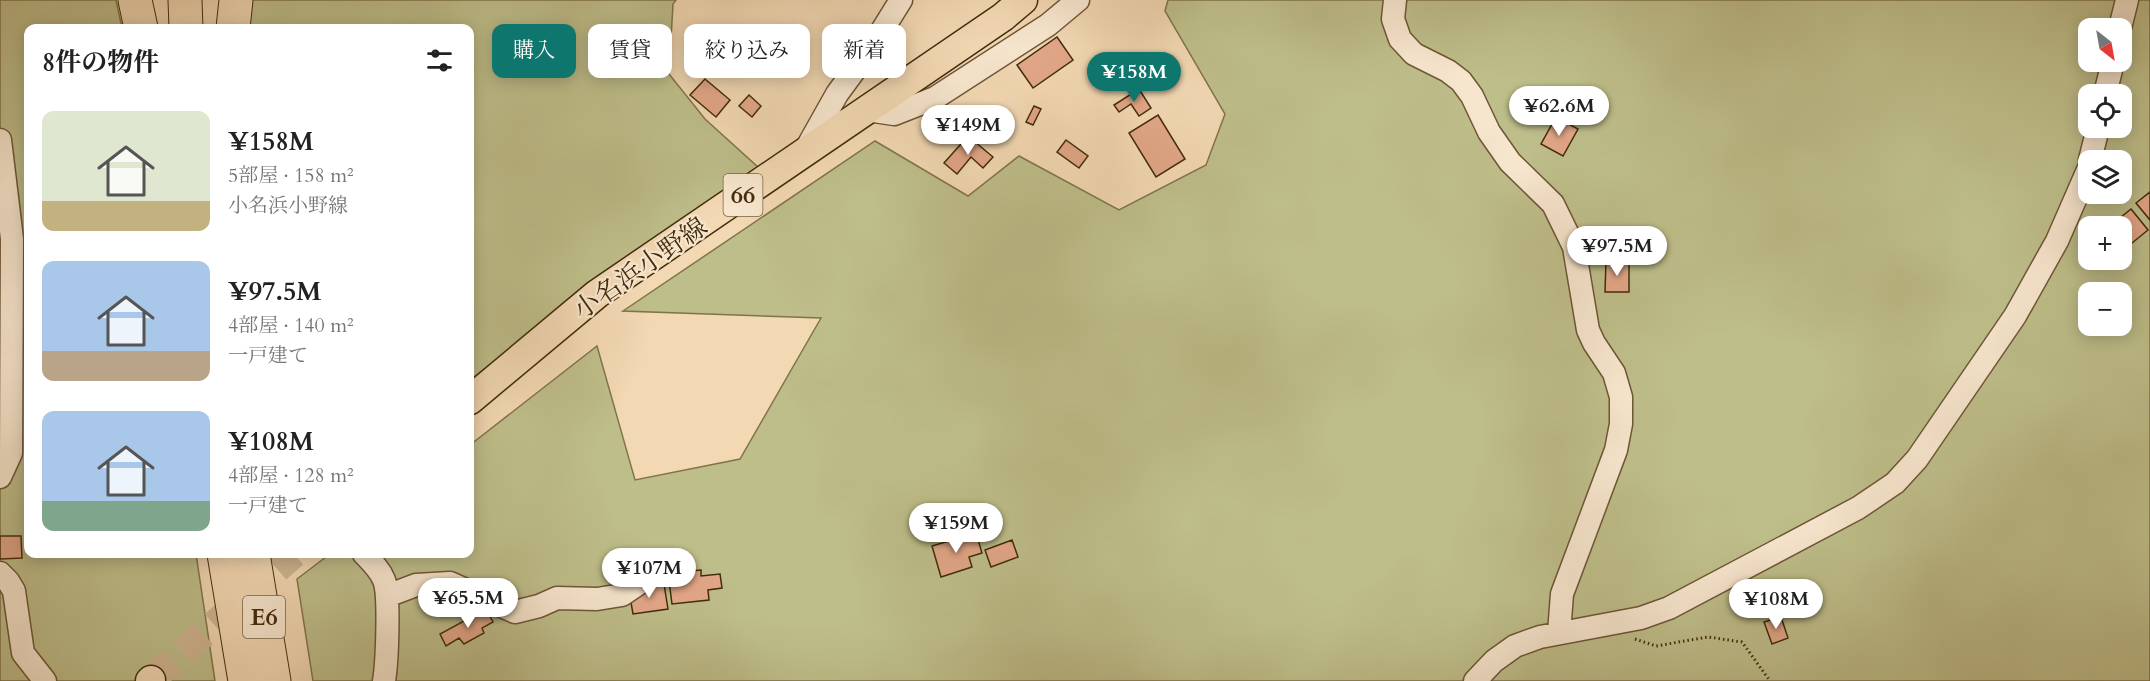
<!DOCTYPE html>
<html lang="ja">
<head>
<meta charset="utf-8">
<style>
	body { margin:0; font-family:Cardo,"Noto Serif JP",serif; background:#f2f2f2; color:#222; height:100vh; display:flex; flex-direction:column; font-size:22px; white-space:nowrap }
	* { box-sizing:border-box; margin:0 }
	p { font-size:20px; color:#767676 }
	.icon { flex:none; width:33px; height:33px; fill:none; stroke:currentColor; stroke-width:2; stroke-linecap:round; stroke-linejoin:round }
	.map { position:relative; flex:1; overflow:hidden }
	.side { position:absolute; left:24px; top:24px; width:450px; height:534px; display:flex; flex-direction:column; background:#fff; border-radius:12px; box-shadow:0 3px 15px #0003 }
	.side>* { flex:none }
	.guide { position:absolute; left:492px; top:24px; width:570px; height:54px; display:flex; gap:12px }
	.needle { width:39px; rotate:149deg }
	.tools { position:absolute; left:2078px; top:18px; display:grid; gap:12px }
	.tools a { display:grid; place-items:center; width:54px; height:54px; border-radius:12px; background:#fff; box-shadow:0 3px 15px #0003; font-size:30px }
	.price { position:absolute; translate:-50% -51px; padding:0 14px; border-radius:21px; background:#fff; color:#222; font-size:20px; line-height:39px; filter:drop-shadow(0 2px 3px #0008) }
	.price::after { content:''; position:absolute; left:50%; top:36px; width:18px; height:14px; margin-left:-9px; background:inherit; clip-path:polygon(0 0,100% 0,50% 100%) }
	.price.current { background:#0f766e; color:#fff }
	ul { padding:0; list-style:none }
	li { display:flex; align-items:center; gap:18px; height:150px; padding:0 18px }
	li span { display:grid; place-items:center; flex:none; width:168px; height:120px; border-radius:12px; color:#555 }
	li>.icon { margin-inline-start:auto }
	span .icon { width:72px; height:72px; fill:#fffc; stroke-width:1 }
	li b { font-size:26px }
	h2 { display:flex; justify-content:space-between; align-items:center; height:72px; padding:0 18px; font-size:26px }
	.pill { padding:0 21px; border-radius:12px; background:#fff; box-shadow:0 3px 15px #0003; font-size:21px; line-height:54px }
	.pill.current { background:#0f766e; color:#fff }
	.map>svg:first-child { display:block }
	.green { fill:#bebe8a; stroke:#80744b; stroke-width:1.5; fill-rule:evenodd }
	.building { fill:#e2a788; stroke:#422b0c; stroke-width:1.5 }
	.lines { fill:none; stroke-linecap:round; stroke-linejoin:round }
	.major-tunnel { stroke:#cfb592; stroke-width:28; stroke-dasharray:28 14; stroke-linecap:butt }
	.minor-casing { stroke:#6e5636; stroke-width:25 }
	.major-casing { stroke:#422b0c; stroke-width:31 }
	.highway-casing { stroke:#422b0c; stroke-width:35 }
	.path { stroke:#422b0c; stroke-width:3; stroke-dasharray:1.5 3; stroke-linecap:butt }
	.minor { stroke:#f7e6ce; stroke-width:22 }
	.major { stroke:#f2d8b3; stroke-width:28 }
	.highway { stroke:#f2d8b3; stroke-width:33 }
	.labels { text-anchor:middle; stroke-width:4.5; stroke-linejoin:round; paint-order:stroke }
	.shield { fill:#f7e6ce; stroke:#786346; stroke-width:1.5 }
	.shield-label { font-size:24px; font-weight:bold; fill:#422b0c }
	.street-label { font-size:26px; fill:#422b0c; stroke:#f7e6ce }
</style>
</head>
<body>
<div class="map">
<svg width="2150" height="681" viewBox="0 0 2150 681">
	<rect width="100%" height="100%" fill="#f2d8b3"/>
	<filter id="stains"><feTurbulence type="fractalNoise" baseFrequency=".00333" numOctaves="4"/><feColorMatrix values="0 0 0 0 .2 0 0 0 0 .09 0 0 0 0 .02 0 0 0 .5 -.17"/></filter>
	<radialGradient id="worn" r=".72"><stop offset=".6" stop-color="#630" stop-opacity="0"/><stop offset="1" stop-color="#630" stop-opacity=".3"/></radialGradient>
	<path class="green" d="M0,0H116L122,28H28V554H196L215,681H0Z
		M250,0H676L673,4L669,74L705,119L759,168L470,380V28H249Z
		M1168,0H2150V681H313L297,579L330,554H470V445L597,346L635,480L740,459L821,318L623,311L875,141L968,196L1019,156L1119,210L1206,165L1225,114L1165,11ZM2088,28H2121V62H2088ZM2088,94H2121V128H2088ZM2088,160H2121V194H2088ZM2088,226H2121V260H2088ZM2088,292H2121V326H2088Z"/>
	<path class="building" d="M1057,37L1073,60L1033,88L1017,65Z
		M705,79L730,100L716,117L690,95Z
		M1139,89L1151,108L1139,116L1131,104L1119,112L1114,105Z
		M749,95L761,106L752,117L739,106Z
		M1034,106L1041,109L1033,125L1026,122Z
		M1158,115L1185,159L1156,177L1129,133Z
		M1556,117L1578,129L1563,156L1541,144Z
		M968,136L993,157L983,168L971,157L957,174L944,163Z
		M1066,140L1088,156L1079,168L1057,152Z
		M2150,192V220L2136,203Z
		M2131,209L2148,230L2121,252V226H2110Z
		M1606,261H1629V292H1605Z
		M976,533L982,553L969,557L972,567L941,577L932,546Z
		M0,536H21L22,558L0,559Z
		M1012,540L1018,557L991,567L985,550Z
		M690,561L691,571L701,570V576L720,574L722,588L708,590L709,600L672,604L668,573L679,571L678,563Z
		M664,584L668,609L633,614L630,597L638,588Z
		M486,609L493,622L482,628L484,633L464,644L459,638L446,646L440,634Z
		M1781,617L1788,638L1772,644L1764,622Z"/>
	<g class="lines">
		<path class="major-tunnel" d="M151,680L294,554"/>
		<defs>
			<path id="minor" d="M1395,0L1393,19L1400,39L1414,54L1448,71L1461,81L1472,96L1489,132L1510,162L1553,204L1574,247L1588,330L1594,343L1614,373L1621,397V424L1616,450L1562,594L1559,633
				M2120,28L2127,0
				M2105,94L2113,62
				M867,110L894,114L935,98L1048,25L1078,0
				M0,140L12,239L11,453L0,477
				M805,151L837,94L873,45L901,0
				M2090,160L2098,128
				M364,554C372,562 380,570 384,580C390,595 387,663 384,681
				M0,573L8,581L14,591L23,653L45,681
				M387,596L416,585L450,583L515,612L539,606L557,598L597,599L622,595L665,566
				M1475,681L1494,661L1515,646L1540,637L1641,618L1669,608L1858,508L1895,483L1917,459L2015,316L2057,241L2088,170"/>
			<path id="major" d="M470,400L597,294L1003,17L1023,0
				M150,681L151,680"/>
			<path id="highway" d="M135,0L141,28
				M185,0L186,28
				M233,28L236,0
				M224,554L245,681
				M253,554L274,681"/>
		</defs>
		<use href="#minor" class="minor-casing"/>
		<use href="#major" class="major-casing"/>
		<use href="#highway" class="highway-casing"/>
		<path class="path" d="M1635,639L1656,646L1708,637L1742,642L1770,681"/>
		<use href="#minor" class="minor"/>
		<use href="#major" class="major"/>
		<use href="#highway" class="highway"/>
	</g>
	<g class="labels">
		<g class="shield">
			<rect x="723.5" y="174" width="39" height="42" rx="4.5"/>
			<rect x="243" y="596" width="42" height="42" rx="4.5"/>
		</g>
		<g class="shield-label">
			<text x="743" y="203">66</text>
			<text x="264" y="625">E6</text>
		</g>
		<g class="street-label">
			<text transform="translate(640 268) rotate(-35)" y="9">小名浜小野線</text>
		</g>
	</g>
	<rect width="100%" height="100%" filter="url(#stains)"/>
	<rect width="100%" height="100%" fill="url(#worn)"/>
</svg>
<div class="tools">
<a><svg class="needle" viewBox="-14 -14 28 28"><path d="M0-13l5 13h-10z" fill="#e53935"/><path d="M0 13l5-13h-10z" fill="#767676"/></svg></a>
<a><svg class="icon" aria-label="locate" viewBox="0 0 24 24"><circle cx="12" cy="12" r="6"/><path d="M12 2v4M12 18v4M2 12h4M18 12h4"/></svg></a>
<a><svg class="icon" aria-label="layers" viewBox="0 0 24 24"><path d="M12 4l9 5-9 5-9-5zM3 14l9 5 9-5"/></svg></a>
<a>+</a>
<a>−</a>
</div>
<b class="price current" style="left:1134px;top:103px">¥158M</b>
<b class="price" style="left:1559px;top:137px">¥62.6M</b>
<b class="price" style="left:968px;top:156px">¥149M</b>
<b class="price" style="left:1617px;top:277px">¥97.5M</b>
<b class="price" style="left:956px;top:554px">¥159M</b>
<b class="price" style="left:649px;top:599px">¥107M</b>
<b class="price" style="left:468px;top:629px">¥65.5M</b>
<b class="price" style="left:1776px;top:630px">¥108M</b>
<div class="guide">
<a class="pill current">購入</a>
<a class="pill">賃貸</a>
<a class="pill">絞り込み</a>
<a class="pill">新着</a>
</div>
<section class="side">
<h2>8件の物件<svg class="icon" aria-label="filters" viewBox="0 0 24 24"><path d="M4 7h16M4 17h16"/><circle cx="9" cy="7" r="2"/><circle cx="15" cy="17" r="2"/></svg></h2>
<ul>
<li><span style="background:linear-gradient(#dfe7d0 75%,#c2b280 0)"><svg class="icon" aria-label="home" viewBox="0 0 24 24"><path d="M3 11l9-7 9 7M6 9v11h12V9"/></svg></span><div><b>¥158M</b><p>5部屋 · 158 m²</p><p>小名浜小野線</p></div></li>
<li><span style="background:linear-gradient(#a9c7e8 75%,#b9a48a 0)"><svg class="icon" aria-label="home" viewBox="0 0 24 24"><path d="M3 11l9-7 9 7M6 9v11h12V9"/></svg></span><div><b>¥97.5M</b><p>4部屋 · 140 m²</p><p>一戸建て</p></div></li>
<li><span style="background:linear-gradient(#a9c7e8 75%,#7fa58c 0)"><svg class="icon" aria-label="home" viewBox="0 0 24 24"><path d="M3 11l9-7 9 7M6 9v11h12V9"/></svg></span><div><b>¥108M</b><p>4部屋 · 128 m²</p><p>一戸建て</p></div></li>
</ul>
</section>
</div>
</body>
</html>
